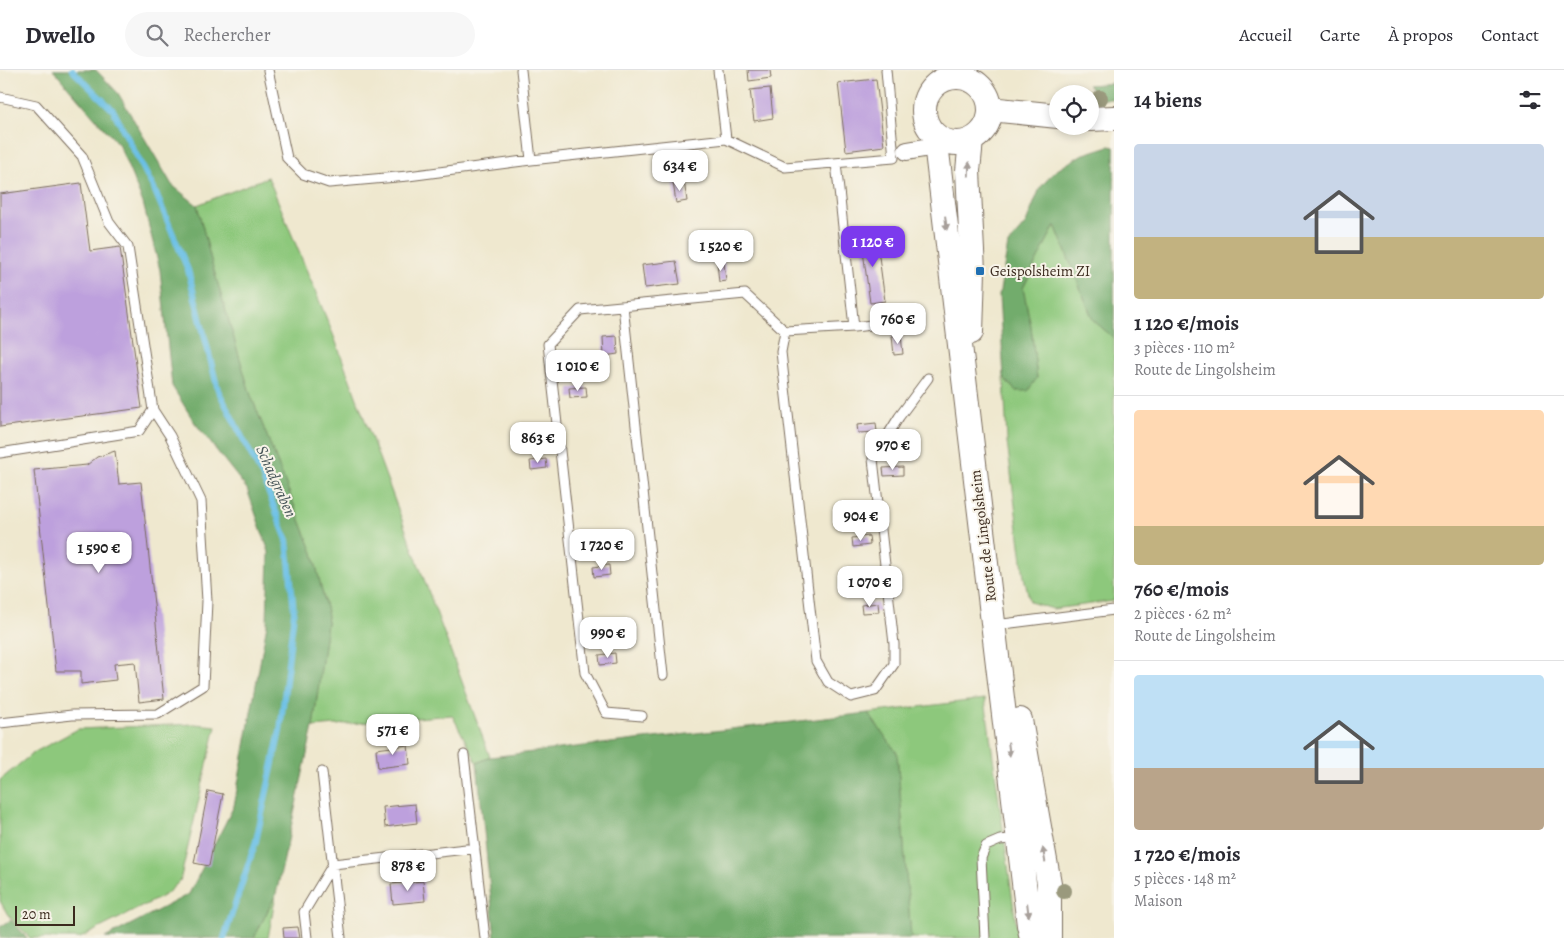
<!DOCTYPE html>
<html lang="fr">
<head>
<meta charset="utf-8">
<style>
	body { margin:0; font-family:Alegreya,serif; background:#f7f7f7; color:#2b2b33; height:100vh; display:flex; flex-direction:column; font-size:19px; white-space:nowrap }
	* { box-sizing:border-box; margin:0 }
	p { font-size:16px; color:#7c7c81 }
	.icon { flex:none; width:28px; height:28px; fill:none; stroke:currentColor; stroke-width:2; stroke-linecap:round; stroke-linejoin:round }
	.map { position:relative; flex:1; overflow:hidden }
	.sheet { display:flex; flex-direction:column; background:#fff; width:450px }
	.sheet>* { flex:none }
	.buttons { position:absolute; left:1049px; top:15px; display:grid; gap:10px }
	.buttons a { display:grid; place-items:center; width:50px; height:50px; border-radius:50%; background:#fff; box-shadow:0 2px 8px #0003; font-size:25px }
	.scale { position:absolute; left:15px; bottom:12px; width:60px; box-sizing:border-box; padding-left:5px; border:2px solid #3b2a1e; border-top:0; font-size:14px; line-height:18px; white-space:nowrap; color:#3b2a1e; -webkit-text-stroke:4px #f7f3e8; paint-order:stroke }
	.price { position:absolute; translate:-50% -42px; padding:0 11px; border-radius:10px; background:#fff; color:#222; font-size:16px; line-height:32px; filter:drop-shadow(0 1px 2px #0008) }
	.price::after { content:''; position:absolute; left:50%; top:30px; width:15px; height:11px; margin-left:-8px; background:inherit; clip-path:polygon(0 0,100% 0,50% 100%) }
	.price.active { background:#7c3aed; color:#fff }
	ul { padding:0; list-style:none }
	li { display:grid; align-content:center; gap:10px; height:265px; padding:0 20px }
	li+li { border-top:1px solid #e1e1e2 }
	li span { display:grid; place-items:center; height:155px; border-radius:5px; color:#555 }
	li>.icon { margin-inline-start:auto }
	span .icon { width:90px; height:90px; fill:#fffc; stroke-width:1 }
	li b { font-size:21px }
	h2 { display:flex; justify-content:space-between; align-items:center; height:60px; padding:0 20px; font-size:21px }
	header { display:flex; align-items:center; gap:30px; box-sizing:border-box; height:70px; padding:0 25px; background:#fff; border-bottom:1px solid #e1e1e2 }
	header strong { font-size:24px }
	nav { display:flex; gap:28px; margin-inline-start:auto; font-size:18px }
	.search { width:350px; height:45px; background:#f7f7f7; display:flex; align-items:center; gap:12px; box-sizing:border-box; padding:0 18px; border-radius:28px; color:#7c7c81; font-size:19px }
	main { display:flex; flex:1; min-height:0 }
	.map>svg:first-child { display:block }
	.green { fill:#8dc87c; stroke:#64794d }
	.forest { fill:#72ac6c; stroke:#566b45 }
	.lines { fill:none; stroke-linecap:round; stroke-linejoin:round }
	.stream { stroke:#69bfe6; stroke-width:6 }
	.building { fill:#bda0dd }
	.service-casing { stroke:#7a6c5c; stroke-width:11 }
	.minor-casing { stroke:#7a6c5c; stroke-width:20 }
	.secondary-casing { stroke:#7a6c5c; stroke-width:26 }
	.service { stroke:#fff; stroke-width:9 }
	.minor { stroke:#fff; stroke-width:18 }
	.secondary { stroke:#fff; stroke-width:24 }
	.tree { fill:#9a997d }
	.oneway { fill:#a79f9a }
	.poi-dot { fill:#1f6fb2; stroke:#f7f3e8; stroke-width:2 }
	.labels { text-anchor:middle; stroke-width:4; stroke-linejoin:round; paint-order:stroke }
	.poi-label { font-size:15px; fill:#3b2a1e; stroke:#f7f3e8; text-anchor:start }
	.street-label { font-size:15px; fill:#3b2a1e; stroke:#f7f3e8 }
	.water-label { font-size:16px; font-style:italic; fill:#49575a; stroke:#f7f3e8 }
</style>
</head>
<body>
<header>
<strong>Dwello</strong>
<div class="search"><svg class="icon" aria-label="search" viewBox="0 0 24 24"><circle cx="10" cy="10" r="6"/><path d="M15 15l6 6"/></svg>Rechercher</div>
<nav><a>Accueil</a><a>Carte</a><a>À propos</a><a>Contact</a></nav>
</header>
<main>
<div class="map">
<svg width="1114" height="868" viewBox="0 0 1114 868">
	<rect width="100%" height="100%" fill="#f7f3e8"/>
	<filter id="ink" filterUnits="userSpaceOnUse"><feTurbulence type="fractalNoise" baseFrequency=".02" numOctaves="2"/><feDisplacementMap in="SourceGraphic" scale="10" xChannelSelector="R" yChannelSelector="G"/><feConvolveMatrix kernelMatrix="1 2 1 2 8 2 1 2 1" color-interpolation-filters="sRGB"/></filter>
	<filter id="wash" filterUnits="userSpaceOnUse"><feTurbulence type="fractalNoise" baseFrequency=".0096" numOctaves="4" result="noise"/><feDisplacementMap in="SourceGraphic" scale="20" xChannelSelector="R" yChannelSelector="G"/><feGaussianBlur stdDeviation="1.12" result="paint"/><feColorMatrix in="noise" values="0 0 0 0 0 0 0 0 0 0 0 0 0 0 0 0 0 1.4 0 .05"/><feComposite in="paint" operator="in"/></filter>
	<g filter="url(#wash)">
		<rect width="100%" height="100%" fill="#efe8cf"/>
		<path class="green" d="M268,107L333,264L490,687L477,693L452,645L313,657L328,546L313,483L250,323L212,194L197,135Z
			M1055,155L1093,250L1114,268V531L1053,539L1030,532L1024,507L1007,372L1004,308L1016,321L1037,308L1031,257L1023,218Z
			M985,629L1018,868H911L897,683L868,643Z
			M195,654L216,656L180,811L165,825L80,868H30L8,845L0,831V710L33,683L78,659Z
			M276,824L268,868H254Z"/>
		<path class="forest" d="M53,0H96L118,23L172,115L197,135L212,194L250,323L313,483L328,546L313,657L284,789L276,824L254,868H105L189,824L234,736L267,554L269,482L247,419L195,353L172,316L160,200L143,133L119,75Z
			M1114,13V29H1101L1088,15Z
			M1109,76L1114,77V268L1093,250L1055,155L1023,218L1031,257L1037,308L1028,321H1016L1004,308L999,226L1008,174L1026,153L1040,118L1054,102L1081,85Z
			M868,643L897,683L911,868H495L477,693L490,687Z
			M11,850L27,868H0V857Z"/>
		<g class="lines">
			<path class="stream" d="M72,0L113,40L155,121L188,200L218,320L262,406L287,470L294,542L280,661L256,771L224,868"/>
		</g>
		<g id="blocks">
			<path class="building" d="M748,0H770L771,8L749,11Z
				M876,9L884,76L846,81L838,13Z
				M770,18L773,48L754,51L750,20Z
				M684,111L687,131L676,133L673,112Z
				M81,113L90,181L120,177L142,338L0,357V124Z
				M876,164L885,231L870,233L861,166Z
				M676,191L680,214L645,218L642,195Z
				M724,192L726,211L719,212L717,193Z
				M901,265L903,284L894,285L892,266Z
				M617,266L618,284L604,286L603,267Z
				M586,317L587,327L570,328L569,318Z
				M876,353L877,362L858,363L857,355Z
				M115,381L119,414L141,412L164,629L139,632L135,592L114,594L116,610L81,614V601H56L34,400L87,395L97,387Z
				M546,389L547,398L531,400L530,391Z
				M903,397V405L884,406L883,398Z
				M869,466L870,475L853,477L852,468Z
				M609,495L610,505L594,507L593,497Z
				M878,533L879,542L862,543L861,535Z
				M615,583L616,593L600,595L599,585Z
				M408,675L410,694L378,698L376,679Z
				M208,721L223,724L209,796L194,793Z
				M415,734L417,753L385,757L383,737Z
				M423,811L425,831L393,834L391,814Z
				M298,857L300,868H284L283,858Z"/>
		</g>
	</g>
	<g filter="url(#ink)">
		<use href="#blocks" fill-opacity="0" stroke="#7a6c5c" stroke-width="1"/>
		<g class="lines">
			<defs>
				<path id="service" d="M268,0L287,88L303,104L329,113L408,106L531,90L726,69L785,97L894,88L886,0
					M521,0L531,90
					M718,0L726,69
					M0,27L36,35L82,86L109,152L128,177L153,340L139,361L0,383
					M623,236L663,605
					M854,257L915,250
					M785,261L781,282L816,591L828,612L851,627L875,621L894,594V574L873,389L899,347L928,308
					M1003,554L1114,540
					M642,646L606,643L585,603L548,274L580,240L745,224L785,261L854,257L836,93
					M0,653L72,645L158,644L203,616L207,531L201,431L170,366L153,340
					M464,685L485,868
					M322,702L341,868
					M307,868L304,842L333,794L475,778
					M985,868L981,788L986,776L1000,770L1019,768"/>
				<path id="minor" d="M907,81L936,76"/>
				<path id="secondary" d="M924 40a33 33 0 1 1 66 0a33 33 0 1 1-66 0Z
					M990,39L1058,46
					M1090,49L1114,48
					M935,65L1029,855L1032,868
					M971,262L973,201L968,101L971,70
					M1020,650L1049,813V868"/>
			</defs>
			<use href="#service" class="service-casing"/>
			<use href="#minor" class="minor-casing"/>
			<use href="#secondary" class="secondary-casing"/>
			<use href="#service" class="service"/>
			<use href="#minor" class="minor"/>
			<use href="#secondary" class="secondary"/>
		</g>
		<g class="tree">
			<circle cx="1100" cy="28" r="8"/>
			<circle cx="1064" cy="821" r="8"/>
		</g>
		<defs><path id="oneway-solid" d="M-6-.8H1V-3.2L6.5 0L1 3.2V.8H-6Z" transform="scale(1.25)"/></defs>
		<g class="oneway">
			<use href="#oneway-solid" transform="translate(969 99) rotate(-88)"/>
			<use href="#oneway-solid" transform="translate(946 153) rotate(83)"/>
			<use href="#oneway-solid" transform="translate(1009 679) rotate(83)"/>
			<use href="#oneway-solid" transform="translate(1044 785) rotate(-100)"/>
			<use href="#oneway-solid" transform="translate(1028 840) rotate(83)"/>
		</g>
	</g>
	<rect class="poi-dot" x="975" y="196" width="10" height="10" rx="2.5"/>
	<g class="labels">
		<g class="poi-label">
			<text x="990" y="206">Geispolsheim ZI</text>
		</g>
		<g class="street-label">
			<text transform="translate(983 466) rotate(-97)" y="5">Route de Lingolsheim</text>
		</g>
		<g class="water-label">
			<text transform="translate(277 411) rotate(66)" y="6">Schadgraben</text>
		</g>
	</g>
</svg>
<div class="buttons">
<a><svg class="icon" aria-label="locate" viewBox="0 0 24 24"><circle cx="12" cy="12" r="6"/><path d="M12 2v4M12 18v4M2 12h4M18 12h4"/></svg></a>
</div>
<div class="scale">20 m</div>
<b class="price" style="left:680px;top:122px">634 €</b>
<b class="price active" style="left:873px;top:198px">1 120 €</b>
<b class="price" style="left:721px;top:202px">1 520 €</b>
<b class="price" style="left:898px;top:275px">760 €</b>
<b class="price" style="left:578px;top:322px">1 010 €</b>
<b class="price" style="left:538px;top:394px">863 €</b>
<b class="price" style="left:893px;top:401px">970 €</b>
<b class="price" style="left:861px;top:472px">904 €</b>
<b class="price" style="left:602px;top:501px">1 720 €</b>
<b class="price" style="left:99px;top:504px">1 590 €</b>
<b class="price" style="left:870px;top:538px">1 070 €</b>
<b class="price" style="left:608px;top:589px">990 €</b>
<b class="price" style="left:393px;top:686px">571 €</b>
<b class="price" style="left:408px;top:822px">878 €</b>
</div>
<section class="sheet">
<h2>14 biens<svg class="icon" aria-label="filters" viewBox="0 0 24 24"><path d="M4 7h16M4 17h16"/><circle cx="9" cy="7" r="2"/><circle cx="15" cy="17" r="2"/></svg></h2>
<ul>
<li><span style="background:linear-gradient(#c9d6e8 60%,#c2b280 0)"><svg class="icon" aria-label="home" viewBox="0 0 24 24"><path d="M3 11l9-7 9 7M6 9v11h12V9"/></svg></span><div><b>1 120 €/mois</b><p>3 pièces · 110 m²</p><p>Route de Lingolsheim</p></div></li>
<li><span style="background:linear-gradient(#ffd9b3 75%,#c2b280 0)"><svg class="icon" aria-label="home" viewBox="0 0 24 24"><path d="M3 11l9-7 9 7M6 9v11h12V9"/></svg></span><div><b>760 €/mois</b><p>2 pièces · 62 m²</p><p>Route de Lingolsheim</p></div></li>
<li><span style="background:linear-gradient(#bfe0f5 60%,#b9a48a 0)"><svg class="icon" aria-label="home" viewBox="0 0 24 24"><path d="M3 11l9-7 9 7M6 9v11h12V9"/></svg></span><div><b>1 720 €/mois</b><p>5 pièces · 148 m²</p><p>Maison</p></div></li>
</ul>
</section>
</main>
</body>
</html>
